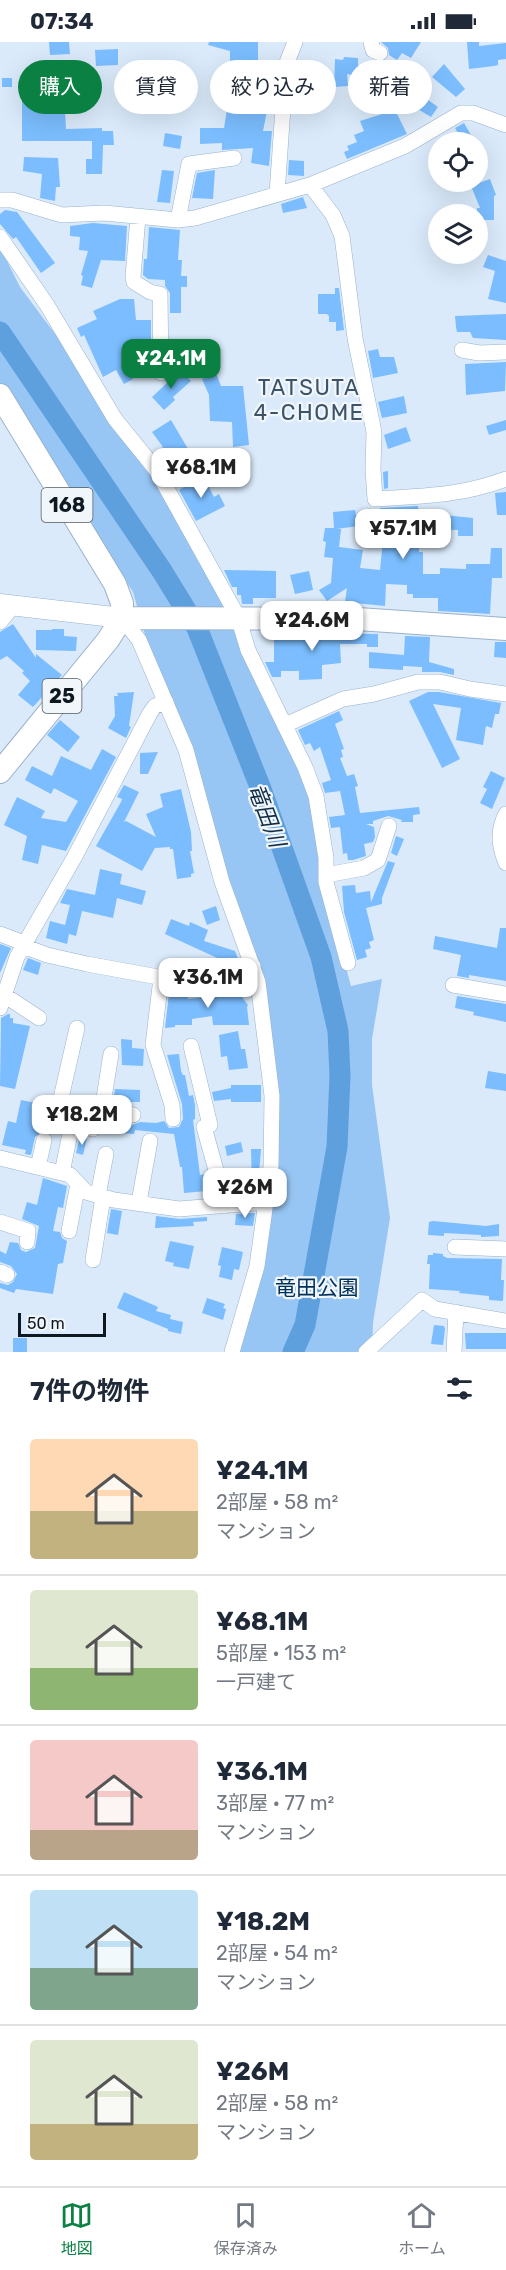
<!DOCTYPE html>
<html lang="ja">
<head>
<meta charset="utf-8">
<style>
	body { margin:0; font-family:Rubik,"Noto Sans JP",sans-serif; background:#f2f2f3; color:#1f2937; height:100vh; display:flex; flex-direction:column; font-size:22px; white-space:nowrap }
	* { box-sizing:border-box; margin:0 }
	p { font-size:20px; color:#747a83 }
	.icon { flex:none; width:33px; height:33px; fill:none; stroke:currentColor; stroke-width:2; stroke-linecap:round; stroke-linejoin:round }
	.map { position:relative; height:1310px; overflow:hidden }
	.drawer { display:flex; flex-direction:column; background:#fff; flex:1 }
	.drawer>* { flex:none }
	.hud { position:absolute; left:18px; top:18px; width:471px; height:54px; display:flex; gap:12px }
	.buttons { position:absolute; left:428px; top:90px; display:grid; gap:12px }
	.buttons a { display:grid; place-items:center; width:60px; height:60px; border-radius:50%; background:#fff; box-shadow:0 6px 24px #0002; font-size:30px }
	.scale { position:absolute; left:18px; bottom:15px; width:88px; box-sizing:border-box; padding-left:6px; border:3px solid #0e1821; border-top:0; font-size:16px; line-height:21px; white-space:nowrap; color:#0e1821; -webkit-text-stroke:4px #f1f6fb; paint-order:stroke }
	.price { position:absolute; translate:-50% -51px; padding:0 14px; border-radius:12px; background:#fff; color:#222; font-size:20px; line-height:39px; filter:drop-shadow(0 2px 3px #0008) }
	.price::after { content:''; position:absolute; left:50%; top:36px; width:18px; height:14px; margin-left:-9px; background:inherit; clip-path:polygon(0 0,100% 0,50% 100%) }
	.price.active { background:#0b8043; color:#fff }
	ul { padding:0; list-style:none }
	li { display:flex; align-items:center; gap:18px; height:150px; padding:0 30px }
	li+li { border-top:2px solid #e0e1e3 }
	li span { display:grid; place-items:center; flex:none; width:168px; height:120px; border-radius:6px; color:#555 }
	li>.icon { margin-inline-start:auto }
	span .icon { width:72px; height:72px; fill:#fffc; stroke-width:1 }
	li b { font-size:26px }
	h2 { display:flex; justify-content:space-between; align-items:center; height:72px; padding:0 30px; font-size:26px }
	.tag { padding:0 21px; border-radius:27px; background:#fff; box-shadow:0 6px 24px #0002; font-size:21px; line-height:54px }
	.tag.active { background:#0b8043; color:#fff }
	.status { display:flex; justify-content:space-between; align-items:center; height:42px; padding:0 30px; background:#fff; direction:ltr }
	.status svg { height:16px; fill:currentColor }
	.tabs { display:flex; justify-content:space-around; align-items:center; height:84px; border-top:2px solid #e0e1e3; background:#fff; font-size:16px; color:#747a83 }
	.tabs a { display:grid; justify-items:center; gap:3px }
	.tabs .active { color:#0b8043 }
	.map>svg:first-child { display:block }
	.green { fill:#97c6f4 }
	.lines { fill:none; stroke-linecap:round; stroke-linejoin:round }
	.river { stroke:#5e9fde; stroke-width:21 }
	.building { fill:#7bbdfe; fill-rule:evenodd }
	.minor-casing { stroke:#99b2cc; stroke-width:16 }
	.major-casing { stroke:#99b2cc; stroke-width:21 }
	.highway-casing { stroke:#99b2cc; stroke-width:24 }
	.minor { stroke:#fff; stroke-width:15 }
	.major { stroke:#fff; stroke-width:20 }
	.highway { stroke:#fff; stroke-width:22 }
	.labels { text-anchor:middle; stroke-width:4.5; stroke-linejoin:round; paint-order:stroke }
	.shield { fill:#f1f6fb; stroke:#525b62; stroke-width:1.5 }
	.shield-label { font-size:20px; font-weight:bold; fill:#0e1821 }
	.park-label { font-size:21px; fill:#003159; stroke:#f1f6fb }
	.neighbourhood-label { font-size:22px; letter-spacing:1.5px; fill:#3c5369; stroke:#f1f6fb }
	.water-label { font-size:22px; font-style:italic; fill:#122e47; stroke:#f1f6fb }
</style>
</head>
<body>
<div class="status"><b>07:34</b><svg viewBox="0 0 49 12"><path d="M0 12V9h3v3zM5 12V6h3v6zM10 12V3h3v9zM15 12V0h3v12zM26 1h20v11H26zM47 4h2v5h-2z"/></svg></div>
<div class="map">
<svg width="506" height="1310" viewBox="0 0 506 1310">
	<rect width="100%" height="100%" fill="#daeafa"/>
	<path class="green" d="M0,205L20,245L70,312L153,433L209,533L242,607L303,737L314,773L324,845L351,944L382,937L372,997V1043L390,1176L373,1281L372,1310H234L277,1119L267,967L147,600L133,550L83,475L0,342Z"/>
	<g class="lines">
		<path class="river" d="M0,290L162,529L197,586L261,747L321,915L338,989L340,1034L337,1105L305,1283L293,1310"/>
	</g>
	<path class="building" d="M49,0H69L70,12L50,13Z
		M209,0H258V39L266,43L262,68L267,69L263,89H272L269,124L251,121L253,106L222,108V101L200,102V86H224L234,24H230V9L208,3Z
		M381,0H421L411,16L402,11L397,18L389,13L388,6Z
		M467,0H479V4L506,1V17L498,18V23L494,24L469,27Z
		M118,7V23L96,24L95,8Z
		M344,15L358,16V25L371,26L401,39L395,52L386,45L389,53L375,47L376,45L368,41L370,36L347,32L348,44L334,45L335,17L343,18Z
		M444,22L465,47L456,55L432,35Z
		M2,36H12V45H2Z
		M38,50L64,51L66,87L102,86V89H113L114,103H103L102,132H86V117H92V99H22V52H38Z
		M424,55L438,65L431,75L416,66Z
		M395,68L407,92L347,117L344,110L349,108L347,104L357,100L354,93L364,89L360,79Z
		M464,81L475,100H463L455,86Z
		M165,91L182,94L180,107L163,104Z
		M24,115L58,116L60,145H56L55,159L40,156L42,132L23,129Z
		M289,118L304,119V134L288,133Z
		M162,128L174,129L170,161L157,160Z
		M215,128L213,157L192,156L197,131Z
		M490,137L496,153L494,154V178H477V166H480L471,144Z
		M303,155L307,166L283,171L281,162Z
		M5,168L17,170L55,221L41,231L16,195L13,197L0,182V172Z
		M93,181L127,184L125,219L101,218L92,246L81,243L83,234L81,233L88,209L79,208L80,195L70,194V184Z
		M149,185L180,188L178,218H182L181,234H187V245H181V271H170V251L165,244V238L148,237L143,233L144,217H147Z
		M488,213L506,219V261L488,257L495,229L483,225Z
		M335,246H339L344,288L336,289V280H329V274L327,272H318V252H335Z
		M120,257H134L136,278H151V329L129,328L133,337L124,342L116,328L103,335L84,293L81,295L77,286L97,277L93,269Z
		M506,272V298L473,296L470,290H457L456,285L455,274Z
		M378,307L380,315H394L398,331L373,336L368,309Z
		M506,320L505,349L466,353L465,322Z
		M181,328L191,339L173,355L175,358L164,368L152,355Z
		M216,331L221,344H243L249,403L233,405L232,380L210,379L209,353L202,337Z
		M404,354L407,371L382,376L378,360Z
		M171,378L191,412L167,427L157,413L159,412L157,409L163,405L152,390Z
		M506,378V388L489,393L486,384Z
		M406,385L411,399L388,407L384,393Z
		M388,429V446L384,447L383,430Z
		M203,434L214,455L219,452L225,464L196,479L179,448Z
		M506,450V473H497L495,451Z
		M416,464H418L419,471H444V473L473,476V494H458V488L419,487V510H423V532H440V526L466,527V522H490L491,506H502V536H492L490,572L438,569V556H413V552H407V543L386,542L385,564L345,560L347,546L327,559L319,548L331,541L333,516L324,515L326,500L323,499L325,486H334L333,470L355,468L356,473L379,472L380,466ZM382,481L381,497L383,498L380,528L360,526L363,508L339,505L341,487H336Z
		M224,528L276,529V556H253V562H242L241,553H237V545H232Z
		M309,529L313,548L295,552L290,533Z
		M13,582L36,616V612L62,633L33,665L18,653L30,639L22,631L24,629L7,614L0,618V590Z
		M52,587H64V594L77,595L76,609L36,608V588H52Z
		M274,590L378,592V605H367V602H340L341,621L322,623V637L299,638V629H281V635H272L265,620H274Z
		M405,594L430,595L429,620L454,627V633L440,630H422V625L403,624V628L369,626V610L404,613Z
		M495,600H506V616L494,615Z
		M134,650L129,684L131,685L126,696L108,686L115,674L114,654H118L117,651Z
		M428,650H439L501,661L499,672H495L492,686L486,684L483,703L456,698L461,666L433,662L460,717L442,726L409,659Z
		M339,669L343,678L335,682L344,707L341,708L343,715L340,716L347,734L354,732L358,744L355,745L360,771L419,765L420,772L413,773V780H401L402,778L388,774L373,779V782H366L374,785L375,795L373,800L364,802L366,814L353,818H348L347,811L343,812L340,785L331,786L329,775L345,773L340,749L325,751L322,741L331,738L320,705L314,709L310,701L305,703L298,688Z
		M60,678L80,695L68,710L47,693Z
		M102,707L116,715L66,809L42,803L38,822L22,818L27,794L4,783L17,755L45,769L41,776L66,780L78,759L54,746L51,752L25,738L32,724L52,734L61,714L91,728Z
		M158,710L148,732H140V711Z
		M491,729L505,736L492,767L480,761L487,747L483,745Z
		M124,743L139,750L124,780L126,779L156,795L146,772L163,765L160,752L181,747L191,790L192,809H190L194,831L191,832V835L177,837L173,807H170V805L155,806L142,829L96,804L121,760L122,757L117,755Z
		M396,794L404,797L397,814L391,811Z
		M388,819L395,821L382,856V862L366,866L374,898L369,900L371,906L365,908L367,915L357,918L344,870L342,844L355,843L356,851L370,849L371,860Z
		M100,827L122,832L120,842L146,849L142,863L117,856L113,876L82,869L76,894L69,892L67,902L46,896L50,879L65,883L70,863L60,861L67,847L95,853Z
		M216,864L220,878L207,883L202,869Z
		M171,877L189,884L190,880L208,888L204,899L235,909L239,919L228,923L226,920L165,892Z
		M500,886H506V939L469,933V936L457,934L461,913L433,907L435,894L497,906Z
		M0,902L11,906L0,931Z
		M28,916L41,921L38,933L23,928Z
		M232,942L248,963L247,965L249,983H213L212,974L192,977V983H175V985L165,986L169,951H187L188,957L215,954L224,945Z
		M457,954L506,962V980L473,973L474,970L455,966Z
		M8,972H10V976H13V981L30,984L15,1047L0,1044L1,976Z
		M238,989L241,1007H245L248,1026L229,1028L227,1014L221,1015L219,993Z
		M121,997L132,998V1006L144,1007L143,1024L122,1023Z
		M179,1012L181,1029L183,1033H185L189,1054L193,1053L195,1063V1077L193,1078L200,1133L206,1132L207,1149L184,1151L182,1125H180L174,1092L135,1088L134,1092L106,1090L107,1081L132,1083L140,1080L156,1081L164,1079L169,1086L179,1085L183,1077L182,1062L167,1013Z
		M488,1029L506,1032V1049L485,1046Z
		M231,1043H261V1060H231V1057L214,1059L212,1050L231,1046Z
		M115,1047L140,1048V1060H113Z
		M21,1058L46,1063L42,1089L35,1095L31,1113L25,1112L26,1108L2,1103L8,1079L16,1081Z
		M80,1094L87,1096L83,1113L76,1111Z
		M241,1100L243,1110L227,1114L225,1104Z
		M251,1107H261L258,1143H252Z
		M43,1136L67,1144L63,1166L58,1165L53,1189L60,1190L62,1196L67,1199L63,1221L58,1222L53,1252L16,1247L14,1251L0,1246V1241L8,1243L13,1240L17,1232L11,1224L0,1220V1209L6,1212L10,1200L18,1201L21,1208L26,1210L35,1206L39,1184L22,1177L27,1160L37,1163Z
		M111,1167L122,1169L118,1193L107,1191Z
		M255,1171L253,1184L235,1183L236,1172Z
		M156,1174L180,1177L207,1175V1179L193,1180L194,1184L155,1186Z
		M433,1179L486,1184L499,1182V1194L481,1195V1193L444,1191V1194L428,1193L429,1180Z
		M170,1199L194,1204L189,1227L173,1224L174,1221L165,1219Z
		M222,1205L243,1210L239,1228L234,1227L232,1238L219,1235L221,1224L218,1223Z
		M433,1211L443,1212V1214L447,1216L502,1217L501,1238H504L503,1259L489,1258V1254L459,1251L460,1249L429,1247L430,1222H427L428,1213H433Z
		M124,1250L158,1265L156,1269L171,1273L170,1277L183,1280L181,1292L168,1289V1287L117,1266Z
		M207,1256L225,1262L223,1266L226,1267L223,1278L202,1271Z
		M434,1283L444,1284L445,1287L443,1303L431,1302Z
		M465,1291H506V1307H466Z
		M13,1296H27V1310H13Z"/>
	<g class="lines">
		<defs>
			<path id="minor" d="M371,0L373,8L380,11
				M310,143L333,173L342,194L355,296L374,390L373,427L375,457C422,454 461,454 506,437
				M277,152L286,23L295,0
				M0,158H12L62,173L104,171L178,178L195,176L310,143L405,104L461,71H473L506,83
				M138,175L133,235L134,240L150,250L160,252L161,331
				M178,178L189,122L234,116
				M0,195L47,263L115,377L157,429L238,575L248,608L305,725L316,754L326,816V840L348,921
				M462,308L479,311L506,310
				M122,576L139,598L186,708L222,840L258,940L272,1054L271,1124L257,1224L232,1310
				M0,580L14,563
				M285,683L343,657L374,652L418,640H440L470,647L506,652
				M506,772C497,789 499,804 506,821
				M326,833L364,826L378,818L389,784
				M0,892L24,901
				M23,904L47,913L87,922L180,939H213L253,924
				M161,936L153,1003L172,1063L173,1077
				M453,943L506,952
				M0,954L4,953L39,976
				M0,966L17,915L74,816L150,671L155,664L166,660
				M77,986L56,1078L93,1087L97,1070L102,1068L133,1073
				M191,1004L210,1083L204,1085L226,1164
				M102,1068L111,1012
				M0,1116L70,1133L86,1150L114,1158L179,1167L267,1160
				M38,1125L44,1098
				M62,1131L72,1082
				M98,1153L106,1112
				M139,1160L150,1099
				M0,1180L28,1189L27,1200
				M69,1189L78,1142
				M455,1205L506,1207
				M93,1218L103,1155
				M0,1230L7,1233
				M366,1310L422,1258L435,1267L506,1279
				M454,1310L456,1270"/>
			<path id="major" d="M0,562L122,576"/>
			<path id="highway" d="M0,353L115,542L122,561V576
				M122,576L358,577L506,587
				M0,730L108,598L122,576"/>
		</defs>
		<use href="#minor" class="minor-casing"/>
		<use href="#major" class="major-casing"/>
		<use href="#highway" class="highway-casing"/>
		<use href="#minor" class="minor"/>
		<use href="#major" class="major"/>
		<use href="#highway" class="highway"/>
	</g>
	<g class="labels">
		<g class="shield">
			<rect x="41.5" y="446" width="51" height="34" rx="4.5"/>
			<rect x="42.5" y="637" width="39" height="34" rx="4.5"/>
		</g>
		<g class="shield-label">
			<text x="67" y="470">168</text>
			<text x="62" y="661">25</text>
		</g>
		<g class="park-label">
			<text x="317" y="1253">竜田公園</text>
		</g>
		<g class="neighbourhood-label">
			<text x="309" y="353">TATSUTA<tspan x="309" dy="25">4-CHOME</tspan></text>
		</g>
		<g class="water-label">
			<text transform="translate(267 773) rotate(69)" y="8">竜田川</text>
		</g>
	</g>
</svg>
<div class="buttons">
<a><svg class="icon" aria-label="locate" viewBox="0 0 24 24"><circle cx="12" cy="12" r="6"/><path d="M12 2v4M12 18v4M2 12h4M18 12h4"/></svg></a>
<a><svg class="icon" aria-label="layers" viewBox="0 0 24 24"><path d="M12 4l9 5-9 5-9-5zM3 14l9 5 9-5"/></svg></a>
</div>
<div class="scale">50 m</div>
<b class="price active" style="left:171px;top:348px">¥24.1M</b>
<b class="price" style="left:201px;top:457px">¥68.1M</b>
<b class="price" style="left:403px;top:518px">¥57.1M</b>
<b class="price" style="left:312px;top:610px">¥24.6M</b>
<b class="price" style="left:208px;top:967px">¥36.1M</b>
<b class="price" style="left:82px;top:1104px">¥18.2M</b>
<b class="price" style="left:245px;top:1177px">¥26M</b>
<div class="hud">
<a class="tag active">購入</a>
<a class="tag">賃貸</a>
<a class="tag">絞り込み</a>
<a class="tag">新着</a>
</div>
</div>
<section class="drawer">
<h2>7件の物件<svg class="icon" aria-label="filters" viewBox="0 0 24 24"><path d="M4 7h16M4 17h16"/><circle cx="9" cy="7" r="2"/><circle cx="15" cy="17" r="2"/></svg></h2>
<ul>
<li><span style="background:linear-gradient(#ffd9b3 60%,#c2b280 0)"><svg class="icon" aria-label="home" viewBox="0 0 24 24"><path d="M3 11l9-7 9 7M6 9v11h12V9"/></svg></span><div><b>¥24.1M</b><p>2部屋 · 58 m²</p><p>マンション</p></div></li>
<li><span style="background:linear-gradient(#dfe7d0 65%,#8fb573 0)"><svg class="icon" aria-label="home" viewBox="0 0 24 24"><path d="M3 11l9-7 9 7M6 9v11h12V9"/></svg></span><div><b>¥68.1M</b><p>5部屋 · 153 m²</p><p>一戸建て</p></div></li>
<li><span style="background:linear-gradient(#f6c9c9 75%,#b9a48a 0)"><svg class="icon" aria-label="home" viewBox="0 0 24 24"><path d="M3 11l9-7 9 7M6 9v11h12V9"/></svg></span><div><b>¥36.1M</b><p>3部屋 · 77 m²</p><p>マンション</p></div></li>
<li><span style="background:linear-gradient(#bfe0f5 65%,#7fa58c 0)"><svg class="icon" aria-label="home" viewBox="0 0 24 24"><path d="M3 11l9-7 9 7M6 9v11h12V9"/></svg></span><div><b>¥18.2M</b><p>2部屋 · 54 m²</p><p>マンション</p></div></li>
<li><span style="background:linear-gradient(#dfe7d0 70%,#c2b280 0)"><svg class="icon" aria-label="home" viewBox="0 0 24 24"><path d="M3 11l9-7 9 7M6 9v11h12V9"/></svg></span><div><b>¥26M</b><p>2部屋 · 58 m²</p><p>マンション</p></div></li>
</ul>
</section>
<nav class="tabs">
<a class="active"><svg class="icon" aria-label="map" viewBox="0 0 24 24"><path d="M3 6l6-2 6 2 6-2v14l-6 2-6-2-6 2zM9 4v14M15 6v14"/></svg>地図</a>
<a><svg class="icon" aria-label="saved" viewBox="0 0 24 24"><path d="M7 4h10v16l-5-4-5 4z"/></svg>保存済み</a>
<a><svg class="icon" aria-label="home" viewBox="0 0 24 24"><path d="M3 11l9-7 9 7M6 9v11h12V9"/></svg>ホーム</a>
</nav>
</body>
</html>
